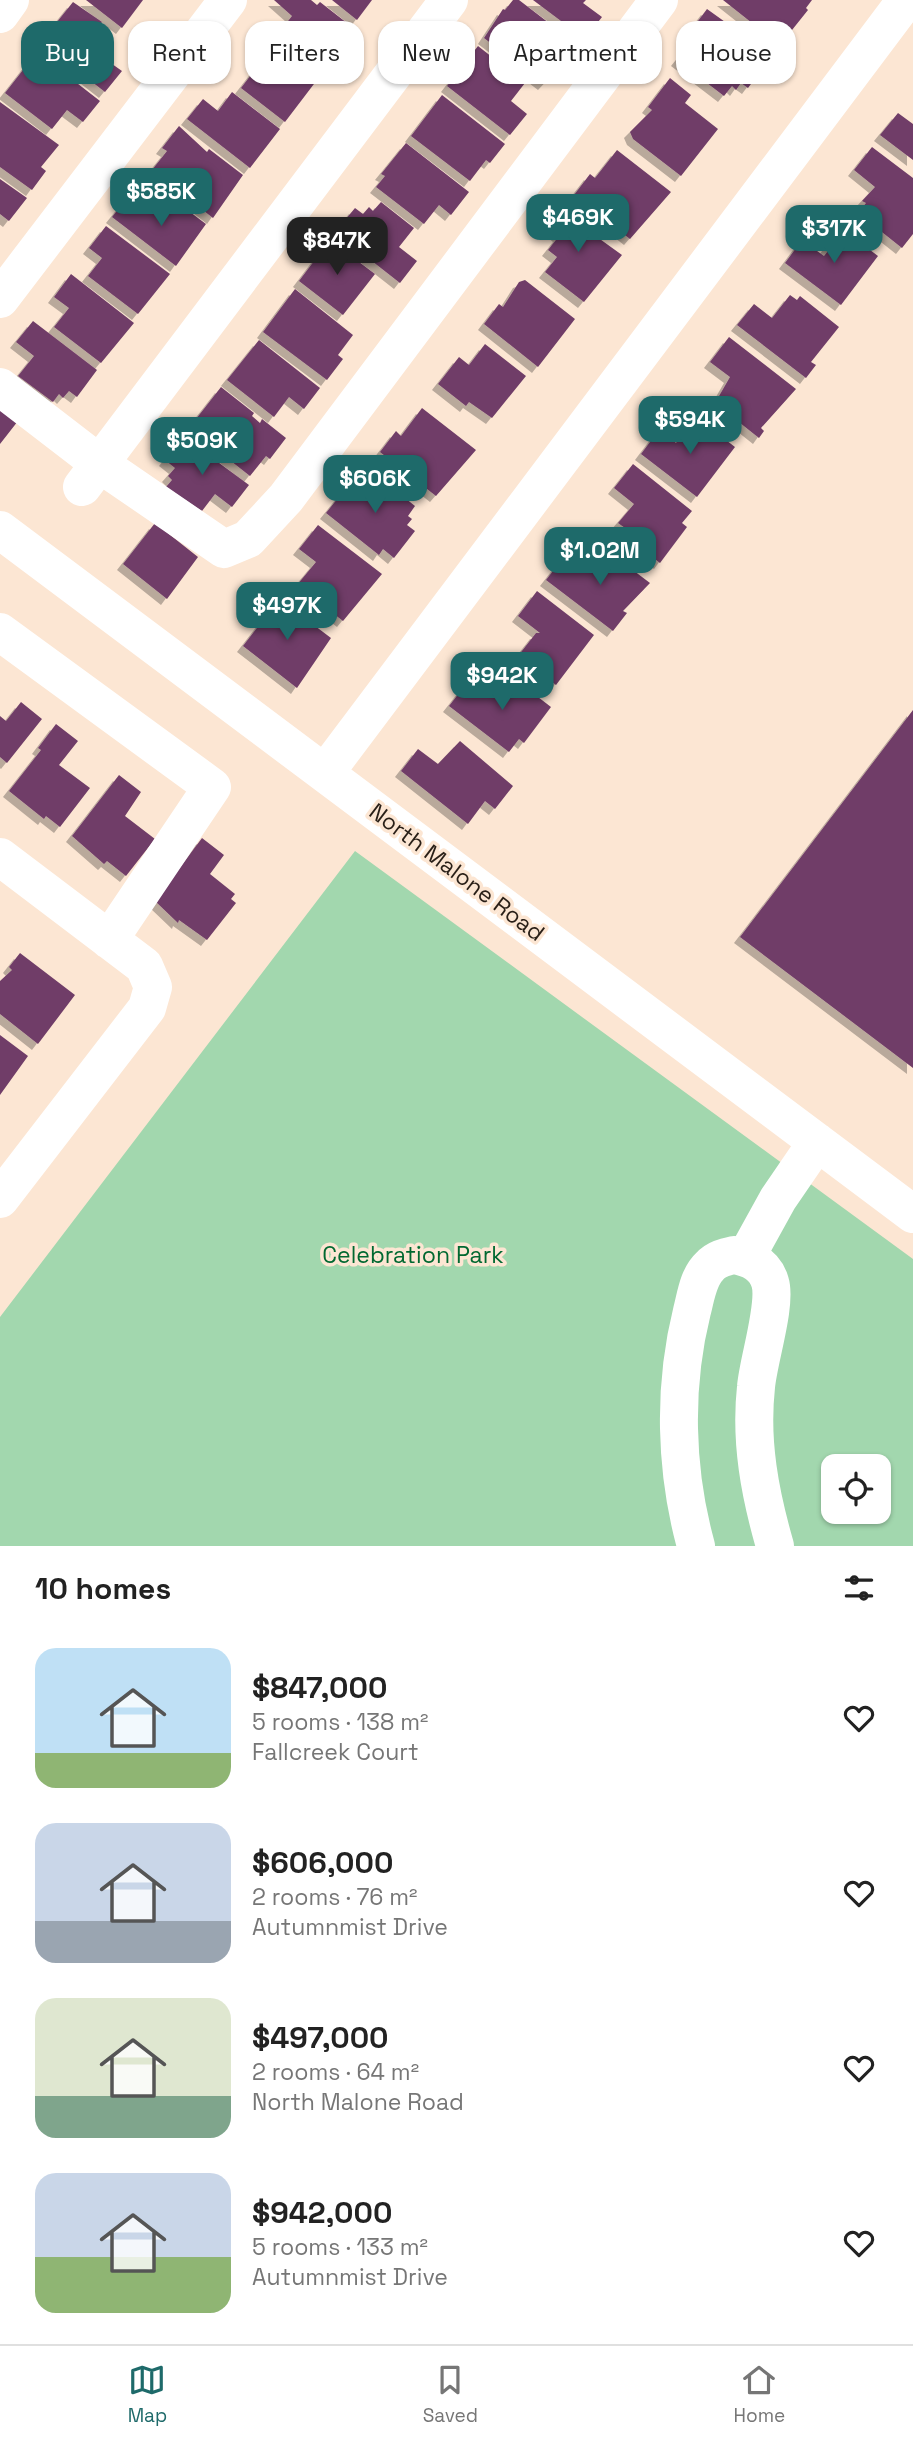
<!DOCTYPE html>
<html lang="en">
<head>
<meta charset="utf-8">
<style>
	body { margin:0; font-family:"Space Grotesk",sans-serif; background:#f6f6f6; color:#222; height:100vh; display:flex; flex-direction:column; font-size:26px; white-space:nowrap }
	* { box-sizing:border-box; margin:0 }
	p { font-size:23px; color:#767676 }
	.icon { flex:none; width:38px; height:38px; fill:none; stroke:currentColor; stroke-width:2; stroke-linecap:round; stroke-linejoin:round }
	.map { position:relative; height:1546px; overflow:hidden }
	.side { display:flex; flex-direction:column; background:#fff; flex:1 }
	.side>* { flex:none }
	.guide { position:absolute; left:21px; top:21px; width:872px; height:63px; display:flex; gap:14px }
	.controls { position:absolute; left:821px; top:1454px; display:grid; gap:14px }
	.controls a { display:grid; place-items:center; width:70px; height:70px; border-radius:14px; background:#fff; box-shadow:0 2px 5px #0004; font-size:35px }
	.price { position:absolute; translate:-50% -60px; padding:0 16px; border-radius:14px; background:#1e6a6a; color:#fff; font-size:23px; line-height:46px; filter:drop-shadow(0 2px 4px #0008) }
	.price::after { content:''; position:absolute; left:50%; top:42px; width:21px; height:16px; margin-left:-10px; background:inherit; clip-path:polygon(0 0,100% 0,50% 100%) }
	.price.selected { background:#222; color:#fff }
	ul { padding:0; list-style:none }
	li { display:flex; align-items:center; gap:21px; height:175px; padding:0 35px }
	li span { display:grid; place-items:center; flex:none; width:196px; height:140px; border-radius:21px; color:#555 }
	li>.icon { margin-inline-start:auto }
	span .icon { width:84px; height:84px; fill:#fffc; stroke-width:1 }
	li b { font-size:30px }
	h2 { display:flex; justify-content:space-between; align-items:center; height:84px; padding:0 35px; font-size:30px }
	.pill { padding:0 24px; border-radius:21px; background:#fff; box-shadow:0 2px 5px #0004; font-size:24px; line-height:63px }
	.pill.selected { background:#1e6a6a; color:#fff }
	.menu { display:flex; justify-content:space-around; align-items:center; height:98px; border-top:2px solid #e0e0e0; background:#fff; font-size:19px; color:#767676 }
	.menu a { display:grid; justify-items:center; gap:4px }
	.menu .selected { color:#1e6a6a }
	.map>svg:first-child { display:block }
	.park { fill:#a2d7ae; fill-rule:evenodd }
	.building { fill:#703e68; filter:url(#shadow) }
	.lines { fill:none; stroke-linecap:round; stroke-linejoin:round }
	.minor { stroke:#fff; stroke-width:38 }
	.labels { text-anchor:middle; stroke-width:7; stroke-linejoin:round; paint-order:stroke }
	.street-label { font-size:23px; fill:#291f17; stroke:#fce6d3 }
	.park-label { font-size:23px; fill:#016830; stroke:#fce6d3 }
</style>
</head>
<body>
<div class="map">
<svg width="913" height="1546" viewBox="0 0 913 1546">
	<defs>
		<filter id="shadow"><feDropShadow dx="-6" dy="6" stdDeviation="0" flood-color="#0004"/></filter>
	</defs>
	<rect width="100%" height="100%" fill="#fce6d3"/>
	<path class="park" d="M355,851L913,1259V1546H0V1317ZM833,1466H878V1512H833Z"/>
	<path class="building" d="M86,0H143L122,28Z
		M274,0H311L317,5L320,2L356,30L335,56L327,50L322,57L316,53L310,61L277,35L292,16Z
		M332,0H372L357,20Z
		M513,0H519L549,23L547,25L579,47L544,84L484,38L503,9L505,10Z
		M533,0H586L583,3L602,17L585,39Z
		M723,0H812L806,8L808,10L780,45Z
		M73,2L102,22L93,33L110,46L105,59L122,71L105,92L41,42Z
		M707,9L760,47L757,52L768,61L748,88L741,83L736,90L732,86L724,96L677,60L698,34L692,29Z
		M273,46L317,80L285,122L241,88Z
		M478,46L525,83L511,101L527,114L510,135L447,86Z
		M37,52L100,101L83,122L67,110L52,129L5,93Z
		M670,78L691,95L685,103L718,129L681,176L633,139L630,132L652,110L648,107Z
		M232,92L280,129L250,168L187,119L203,99L218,111Z
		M442,95L505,144L490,163L486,160L470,181L411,136Z
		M0,102L59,145L41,167L46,171L32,190L0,167Z
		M898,113L913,124V160L880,135Z
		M179,126L207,152L209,149L243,175L213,218L152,170L167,151L162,148Z
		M406,143L469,192L451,215L439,205L424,224L376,187L385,176L381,174Z
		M872,147L913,178V234L902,248L858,213L866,203L862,201L875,187L854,170Z
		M617,150L671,192L630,239L574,195L590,174L595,178Z
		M0,179L27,198L9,221L0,214Z
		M128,197L144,210L154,201L170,213L178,203L206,224L176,266L112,217Z
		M381,202L414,228L399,247L417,261L400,283L335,232L355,208L363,214L369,207L373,211Z
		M562,202L583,219L579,224L622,255L584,302L545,272L557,257L548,250L559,236L545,224Z
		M106,226L170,274L138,314L88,276L102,258L89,248Z
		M841,228L878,256L841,305L785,263L802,240L824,256L828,251L825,249Z
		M330,240L375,274L343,315L299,281Z
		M71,274L134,323L101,363L54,327L69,308L54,297Z
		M525,280L575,319L538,367L484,324L499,304L503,307L519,282Z
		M295,289L353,335L338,355L343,359L327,380L263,332Z
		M790,295L797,300L800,296L839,327L811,362L816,365L806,378L737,325L754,304L772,318Z
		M33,321L97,370L77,397L69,391L63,398L59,394L53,402L18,376L34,356L16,342Z
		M729,337L796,389L761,428L764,431L759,438L715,403L730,377L710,362Z
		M259,340L320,388L304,409L289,397L274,417L227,380Z
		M485,344L526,376L492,418L469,402L466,406L438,384L459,357L469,365Z
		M221,387L254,413L252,416L260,423L262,419L286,438L270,459L266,456L250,476L189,428Z
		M0,407L18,421L0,444Z
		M422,408L476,450L436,496L380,452L396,431L401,436Z
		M696,417L735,447L697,497L641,454L659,430L676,443Z
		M184,437L249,485L232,507L215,494L202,511L166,487L172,480L168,476L175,468L165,460Z
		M633,464L692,511L682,523L687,527L660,563L621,533L625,528L618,523L634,504L614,488Z
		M370,470L415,506L408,516L412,519L407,525L415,531L394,558L383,549L379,555L326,513L342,493L348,497Z
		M155,523L198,557L167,599L123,564Z
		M318,525L382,574L343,621L297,585L316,562L299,549Z
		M605,549L650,583L623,611L627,613L613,631L546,580L563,558L584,573L594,557L597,560Z
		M537,591L594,635L556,685L518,656L536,633H540L518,616Z
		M274,595L331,638L297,688L243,646L263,620L258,616Z
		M502,677L508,682L512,677L551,707L524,743L519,739L509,752L449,706L467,683L486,698Z
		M21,702L42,719L7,763L0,757V716L6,721Z
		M913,710V1068L740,937Z
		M56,724L78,741L59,765L90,788L60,827L46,816L44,819L9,791L41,750L38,748Z
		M460,741L513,786L495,809L485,801L468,824L401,771L418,749L438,764Z
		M119,775L141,792L125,816L155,839L126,876L107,861L104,864L72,836Z
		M202,838L224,855L210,874L235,894L231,899L236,903L207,940L179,920L178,923L155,901Z
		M20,953L75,995L38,1044L0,1014V981L12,970L9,967Z
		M0,1035L28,1056L0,1095Z"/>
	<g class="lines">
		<path class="minor" d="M0,14L10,0
			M0,299L228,0
			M0,387L100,464L224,549L248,539L286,498L659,0
			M82,487L449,0
			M0,530L913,1214
			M0,632L212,787L109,940
			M325,773L906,0
			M0,857L144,966L153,987L147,1008L0,1199
			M746,1257L778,1199L817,1142
			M696,1546C675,1470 673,1387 692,1311C696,1296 698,1277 710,1266C716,1259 725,1257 734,1255C751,1258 765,1265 770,1282C777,1304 758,1361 756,1387C750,1442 760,1494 775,1546"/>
	</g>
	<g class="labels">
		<g class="street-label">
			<text transform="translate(457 872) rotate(37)" y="8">North Malone Road</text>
		</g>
		<g class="park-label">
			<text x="413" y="1263">Celebration Park</text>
		</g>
	</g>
</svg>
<div class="controls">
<a><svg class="icon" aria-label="locate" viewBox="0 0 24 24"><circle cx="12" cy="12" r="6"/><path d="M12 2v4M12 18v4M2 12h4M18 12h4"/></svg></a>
</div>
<b class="price" style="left:161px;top:228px">$585K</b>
<b class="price" style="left:578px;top:254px">$469K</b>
<b class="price" style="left:834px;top:265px">$317K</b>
<b class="price selected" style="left:337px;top:277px">$847K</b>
<b class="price" style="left:690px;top:456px">$594K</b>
<b class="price" style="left:202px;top:477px">$509K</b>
<b class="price" style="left:375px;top:515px">$606K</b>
<b class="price" style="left:600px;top:587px">$1.02M</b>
<b class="price" style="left:287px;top:642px">$497K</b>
<b class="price" style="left:502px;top:712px">$942K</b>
<div class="guide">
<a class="pill selected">Buy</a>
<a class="pill">Rent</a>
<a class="pill">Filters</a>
<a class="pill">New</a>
<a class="pill">Apartment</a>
<a class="pill">House</a>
</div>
</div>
<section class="side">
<h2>10 homes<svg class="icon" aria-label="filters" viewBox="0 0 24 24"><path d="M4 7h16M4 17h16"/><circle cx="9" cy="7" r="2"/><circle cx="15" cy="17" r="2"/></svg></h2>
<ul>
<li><span style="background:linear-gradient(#bfe0f5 75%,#8fb573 0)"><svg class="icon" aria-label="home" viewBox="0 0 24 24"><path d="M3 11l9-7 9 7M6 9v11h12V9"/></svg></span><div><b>$847,000</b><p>5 rooms · 138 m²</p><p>Fallcreek Court</p></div><svg class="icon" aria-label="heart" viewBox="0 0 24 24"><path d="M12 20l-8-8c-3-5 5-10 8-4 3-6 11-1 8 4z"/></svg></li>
<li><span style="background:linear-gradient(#c9d6e8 70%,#9aa5b1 0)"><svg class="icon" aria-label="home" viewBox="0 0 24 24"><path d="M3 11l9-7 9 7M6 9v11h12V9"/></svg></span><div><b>$606,000</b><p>2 rooms · 76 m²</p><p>Autumnmist Drive</p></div><svg class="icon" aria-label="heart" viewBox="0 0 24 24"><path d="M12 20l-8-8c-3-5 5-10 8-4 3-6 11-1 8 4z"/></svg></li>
<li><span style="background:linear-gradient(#dfe7d0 70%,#7fa58c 0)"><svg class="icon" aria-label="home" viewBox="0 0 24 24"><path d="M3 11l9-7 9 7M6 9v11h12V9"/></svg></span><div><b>$497,000</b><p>2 rooms · 64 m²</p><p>North Malone Road</p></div><svg class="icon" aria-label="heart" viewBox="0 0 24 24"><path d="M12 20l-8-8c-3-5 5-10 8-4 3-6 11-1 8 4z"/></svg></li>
<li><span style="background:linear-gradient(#c9d6e8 60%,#8fb573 0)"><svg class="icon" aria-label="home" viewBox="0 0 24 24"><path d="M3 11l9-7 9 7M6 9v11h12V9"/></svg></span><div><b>$942,000</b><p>5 rooms · 133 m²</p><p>Autumnmist Drive</p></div><svg class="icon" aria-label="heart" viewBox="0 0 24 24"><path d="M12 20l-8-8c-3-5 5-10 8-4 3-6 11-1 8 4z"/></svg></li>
</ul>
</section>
<nav class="menu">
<a class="selected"><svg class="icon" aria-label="map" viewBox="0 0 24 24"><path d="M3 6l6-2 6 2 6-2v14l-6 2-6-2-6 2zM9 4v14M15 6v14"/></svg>Map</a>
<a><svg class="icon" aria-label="saved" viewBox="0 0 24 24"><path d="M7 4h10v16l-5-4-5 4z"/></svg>Saved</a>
<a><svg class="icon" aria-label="home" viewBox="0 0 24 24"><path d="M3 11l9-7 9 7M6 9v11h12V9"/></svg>Home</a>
</nav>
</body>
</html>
